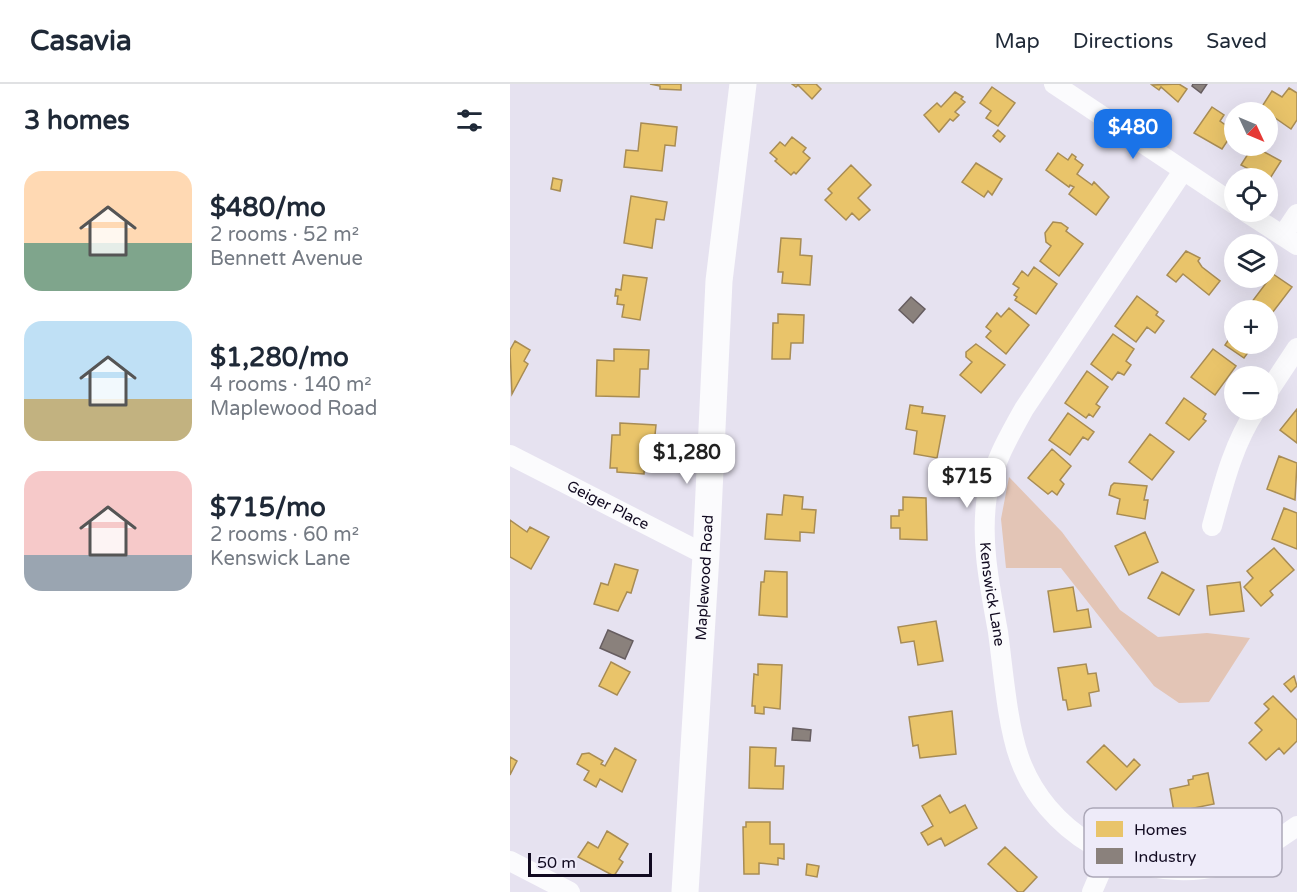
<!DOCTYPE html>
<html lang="en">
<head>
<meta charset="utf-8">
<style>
	body { margin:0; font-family:"Varela Round",sans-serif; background:#f2f2f3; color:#1f2937; height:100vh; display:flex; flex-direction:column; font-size:22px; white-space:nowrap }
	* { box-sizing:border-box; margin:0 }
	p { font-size:20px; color:#747a83 }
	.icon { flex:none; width:33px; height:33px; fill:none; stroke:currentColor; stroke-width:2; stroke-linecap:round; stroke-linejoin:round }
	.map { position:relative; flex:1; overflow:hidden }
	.drawer { display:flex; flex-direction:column; background:#fff; width:510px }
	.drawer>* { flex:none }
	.needle { width:39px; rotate:134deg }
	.controls { position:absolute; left:714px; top:18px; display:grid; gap:12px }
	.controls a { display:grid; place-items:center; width:54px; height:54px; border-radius:50%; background:#fff; box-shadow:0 6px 24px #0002; font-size:30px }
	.scale { position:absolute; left:18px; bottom:15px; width:124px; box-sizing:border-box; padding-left:6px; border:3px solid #110a20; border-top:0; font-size:16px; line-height:21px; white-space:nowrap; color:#110a20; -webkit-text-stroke:4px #eeebf9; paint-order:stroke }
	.price { position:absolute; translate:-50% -51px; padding:0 14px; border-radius:12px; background:#fff; color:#222; font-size:20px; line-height:39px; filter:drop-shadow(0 2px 3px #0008) }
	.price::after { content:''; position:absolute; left:50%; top:36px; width:18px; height:14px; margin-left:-9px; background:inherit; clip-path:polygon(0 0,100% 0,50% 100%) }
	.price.current { background:#1a73e8; color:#fff }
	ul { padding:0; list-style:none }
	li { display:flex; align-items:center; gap:18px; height:150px; padding:0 24px }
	li span { display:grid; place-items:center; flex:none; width:168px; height:120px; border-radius:18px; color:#555 }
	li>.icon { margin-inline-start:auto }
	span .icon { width:72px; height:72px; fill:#fffc; stroke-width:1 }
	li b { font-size:26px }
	h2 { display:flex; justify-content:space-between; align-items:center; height:72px; padding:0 24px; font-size:26px }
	header { display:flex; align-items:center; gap:36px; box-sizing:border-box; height:84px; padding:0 30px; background:#fff; border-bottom:2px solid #e0e1e3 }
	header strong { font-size:28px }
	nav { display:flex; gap:33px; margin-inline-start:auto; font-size:21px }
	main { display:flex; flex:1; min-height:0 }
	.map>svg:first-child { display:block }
	.green { fill:#e3c5b6 }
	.homes { fill:#e9c46a; stroke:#a88c54; stroke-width:1.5 }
	.industry { fill:#8a817c; stroke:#665d60; stroke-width:1.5 }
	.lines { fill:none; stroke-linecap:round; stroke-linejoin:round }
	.street { stroke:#fbfbfd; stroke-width:20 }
	.secondary { stroke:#fbfbfd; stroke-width:27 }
	.labels { text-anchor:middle; stroke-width:6; stroke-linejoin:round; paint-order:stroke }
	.street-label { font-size:15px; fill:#110a20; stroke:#eeebf9 }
	.key { fill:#eeebf9; stroke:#aca8b8; stroke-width:1.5 }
	.key-label { font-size:16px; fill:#110a20 }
</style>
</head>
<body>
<header>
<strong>Casavia</strong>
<nav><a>Map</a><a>Directions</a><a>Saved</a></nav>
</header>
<main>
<section class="drawer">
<h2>3 homes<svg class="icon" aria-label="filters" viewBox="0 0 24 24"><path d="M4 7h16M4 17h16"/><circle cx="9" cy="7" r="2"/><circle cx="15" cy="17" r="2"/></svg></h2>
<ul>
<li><span style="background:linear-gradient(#ffd9b3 60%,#7fa58c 0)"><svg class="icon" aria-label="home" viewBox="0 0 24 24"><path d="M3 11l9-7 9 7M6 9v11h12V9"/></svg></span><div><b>$480/mo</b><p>2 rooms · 52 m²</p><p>Bennett Avenue</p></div></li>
<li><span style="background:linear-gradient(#bfe0f5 65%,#c2b280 0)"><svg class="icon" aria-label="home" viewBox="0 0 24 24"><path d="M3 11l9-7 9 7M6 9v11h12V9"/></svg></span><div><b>$1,280/mo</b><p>4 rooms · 140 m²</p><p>Maplewood Road</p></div></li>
<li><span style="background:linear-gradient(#f6c9c9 70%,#9aa5b1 0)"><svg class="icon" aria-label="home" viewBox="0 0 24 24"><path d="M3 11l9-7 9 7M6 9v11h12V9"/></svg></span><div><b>$715/mo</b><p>2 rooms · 60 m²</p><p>Kenswick Lane</p></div></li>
</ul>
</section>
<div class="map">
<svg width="787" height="808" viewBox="0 0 787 808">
	<rect width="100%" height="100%" fill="#e6e2f0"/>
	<path class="green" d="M499,393L552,448L610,526L648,553L697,549L740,554L699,618L669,619L644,602L551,484H496L491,435Z"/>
	<path class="homes" d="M140,0H171V6L150,5V2Z
		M282,0H306L311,5L302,15L288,1L286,3Z
		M669,0L677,5L668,18L651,3L649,6L642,1Z
		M482,3L505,19L488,42L476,34L481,27L470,19Z
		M779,4L787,9V36L781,45L751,24L762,7L772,13Z
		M445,8L453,13L451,15L455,18L445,28L449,31L443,37L440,35L429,48L414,31L427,19L431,23Z
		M702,23L714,31L710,37L724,47L712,65L684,49Z
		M131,39L167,43L165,62L155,61L152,87L114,83L116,66L128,67Z
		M488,46L495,52L490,58L483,52Z
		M282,53L296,64L293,68L300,74L286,90L284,88L281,91L265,77L267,75L260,69L270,58L275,62Z
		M743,62L771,77L759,96L731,81Z
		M548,69L558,76L562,70L566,73L565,75L573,81L567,90L582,101L584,98L599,113L586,131L559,110L564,103L560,101L559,103L536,86Z
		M466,79L492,95L482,111L478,107L474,113L452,98Z
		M341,81L361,101L348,114L360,126L349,136L342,129L336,136L315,116L322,109L318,105Z
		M43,94L52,96L50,107L41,105Z
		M121,112L157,118L154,136L146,135L142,164L114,159Z
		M543,138L551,139L558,144L556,147L573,160L549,192L530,177L541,162L536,158L535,149Z
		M271,154L291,155L290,171L302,172L300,201L272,199L273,188H268Z
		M676,167L690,174L688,177L692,183L710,197L699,211L673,190L666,198L657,191Z
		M524,183L547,200L526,230L505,216L507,213L504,211L509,204L503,200L512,187L518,192Z
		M763,190L782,203L759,233L758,226H751L741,219Z
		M113,191L137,194L130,236L112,233L114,221L107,220L108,212H105L106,205L111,206Z
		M627,212L648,228L646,231L654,237L645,249L637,243L626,258L605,242Z
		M499,224L519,241L496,270L476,253L481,247L476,243L487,229L491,233Z
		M268,230L294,231L293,259H281L280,275H262L263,239H268Z
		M724,248V260H744L734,274L715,261Z
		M603,250L624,265L616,277L621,281L614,291L608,288L602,296L581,280Z
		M5,257L20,266L14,277L18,280L2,310L0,266Z
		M466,260L495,281L471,309L450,291L462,278L456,273V268Z
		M104,265L139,266L138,285H130L129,313L86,312L87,276L104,277Z
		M703,265L726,282L705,311L681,293Z
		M577,287L598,303L586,320L590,323L583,333L579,330L576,334L555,319Z
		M674,314L696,330L693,335L696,337L679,356L656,339Z
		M400,321L413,323L412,329L435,332L427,374L404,370L407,347L396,345Z
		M787,325V359L770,346Z
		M558,329L584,348L578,356L573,353L560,371L539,356Z
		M110,339L146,341L144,361L136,360L134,390L107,388V384H100L102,351H110Z
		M640,350L664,368L642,396L619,378Z
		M542,365L561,382L550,396L554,400L547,411L542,407L538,410L518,394Z
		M769,372L787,379L785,416L757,405Z
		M604,399L637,402L634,416H638L635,435L607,430L610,415L599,411L601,402Z
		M274,411L293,413L292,425L306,426L304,449L290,448V457L255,455L257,430L272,431Z
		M393,413L416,414L417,456L390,455V444H381V432H389V426H393Z
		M774,424L787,429V465L762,455Z
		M0,436L17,448L20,443L39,453L21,485L0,473Z
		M635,448L648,478L619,491L605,462Z
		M764,464L784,486L760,507L763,511L751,522L734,503L743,494L737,487Z
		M105,480L128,486L121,509L117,508L108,527L84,520L91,499L98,501Z
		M255,487L277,488V533L249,531L251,498H254Z
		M652,488L684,506L669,531L638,514Z
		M730,498L734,527L700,531L697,502Z
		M563,503L567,527L578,525L581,543L544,548L538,507Z
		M426,537L433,577L408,581L404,557L391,559L388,543Z
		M101,578L120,588L107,611L89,602Z
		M248,580L272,581L270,625L254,623V630L245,629V622H242L244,590L248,591Z
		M576,580L578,590L586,589L589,607L579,609L581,622L558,626L556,616H553L548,584Z
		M784,592L787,602L781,608L774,600Z
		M763,612L787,636V657L774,670L769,664L756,676L739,659L752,646L745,639L759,625L754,620Z
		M442,627L446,670L410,674L408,661L403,662L399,633Z
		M594,661L617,683L624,675L630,681L606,706L577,678Z
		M240,663L266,664L265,682H274L273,705L239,704Z
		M105,664L126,676L112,708L90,695L86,703L74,696L79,687L67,680L72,670L79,669L93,677L91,680L95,682Z
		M0,673L7,677L0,691Z
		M698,689L704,720L664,728L660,705L679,701L678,696L683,695V692Z
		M430,711L440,729L455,721L467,744L435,762L431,754L418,761L411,749L423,742L412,722Z
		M236,738H260V760H274V775L268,774V781L249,779V790H234L233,743H236Z
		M97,747L118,760L109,775L113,778L104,792L68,773L78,758L88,764Z
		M495,763L527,793L513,808H508L478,780Z
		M297,780L309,782L307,793L296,791Z"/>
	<path class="industry" d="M683,0H697L691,9L682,2Z
		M401,213L415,225L403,239L389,226Z
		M98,546L123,557L115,575L90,564Z
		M283,644L301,646L300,657L282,656Z"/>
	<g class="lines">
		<g class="street">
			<path d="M544,0L724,120"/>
			<path id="s1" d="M673,87L514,325C499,352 482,381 477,412C470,458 480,503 488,548C493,584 497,639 509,673C535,748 615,794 693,785C727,781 760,762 787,742"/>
			<path d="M736,128L787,161"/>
			<path d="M773,151L787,130"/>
			<path d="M758,308L787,264"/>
			<path id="s2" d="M0,371L196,471"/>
			<path d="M702,442C713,402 723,360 746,326"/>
			<path d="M0,777L60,808"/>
			<path d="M582,808L598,771"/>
		</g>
		<path class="secondary" id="s3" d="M175,808L196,471L209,197L233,0"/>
	</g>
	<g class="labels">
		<g class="street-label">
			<text dy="5" stroke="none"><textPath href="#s2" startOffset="110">Geiger Place</textPath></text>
			<text dy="5" stroke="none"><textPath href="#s3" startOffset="315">Maplewood Road</textPath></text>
			<text dy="5" stroke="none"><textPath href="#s1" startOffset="480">Kenswick Lane</textPath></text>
		</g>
	</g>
	<rect x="574" y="724" width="198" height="69" rx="9" class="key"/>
	<rect x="586" y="737" width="27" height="16" fill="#e9c46a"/>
	<rect x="586" y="764" width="27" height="16" fill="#8a817c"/>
	<g class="key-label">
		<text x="624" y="751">Homes</text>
		<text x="624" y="778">Industry</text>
	</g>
</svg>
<div class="controls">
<a><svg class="needle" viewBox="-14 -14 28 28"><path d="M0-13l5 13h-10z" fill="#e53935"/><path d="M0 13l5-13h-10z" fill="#747a83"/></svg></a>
<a><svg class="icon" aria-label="locate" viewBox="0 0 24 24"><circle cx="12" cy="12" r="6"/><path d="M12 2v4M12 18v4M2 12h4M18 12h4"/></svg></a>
<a><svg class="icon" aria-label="layers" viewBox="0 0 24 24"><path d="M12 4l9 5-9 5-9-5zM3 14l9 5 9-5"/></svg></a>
<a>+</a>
<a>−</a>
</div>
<div class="scale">50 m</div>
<b class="price current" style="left:623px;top:76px">$480</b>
<b class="price" style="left:177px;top:401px">$1,280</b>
<b class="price" style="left:457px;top:425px">$715</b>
</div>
</main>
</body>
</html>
